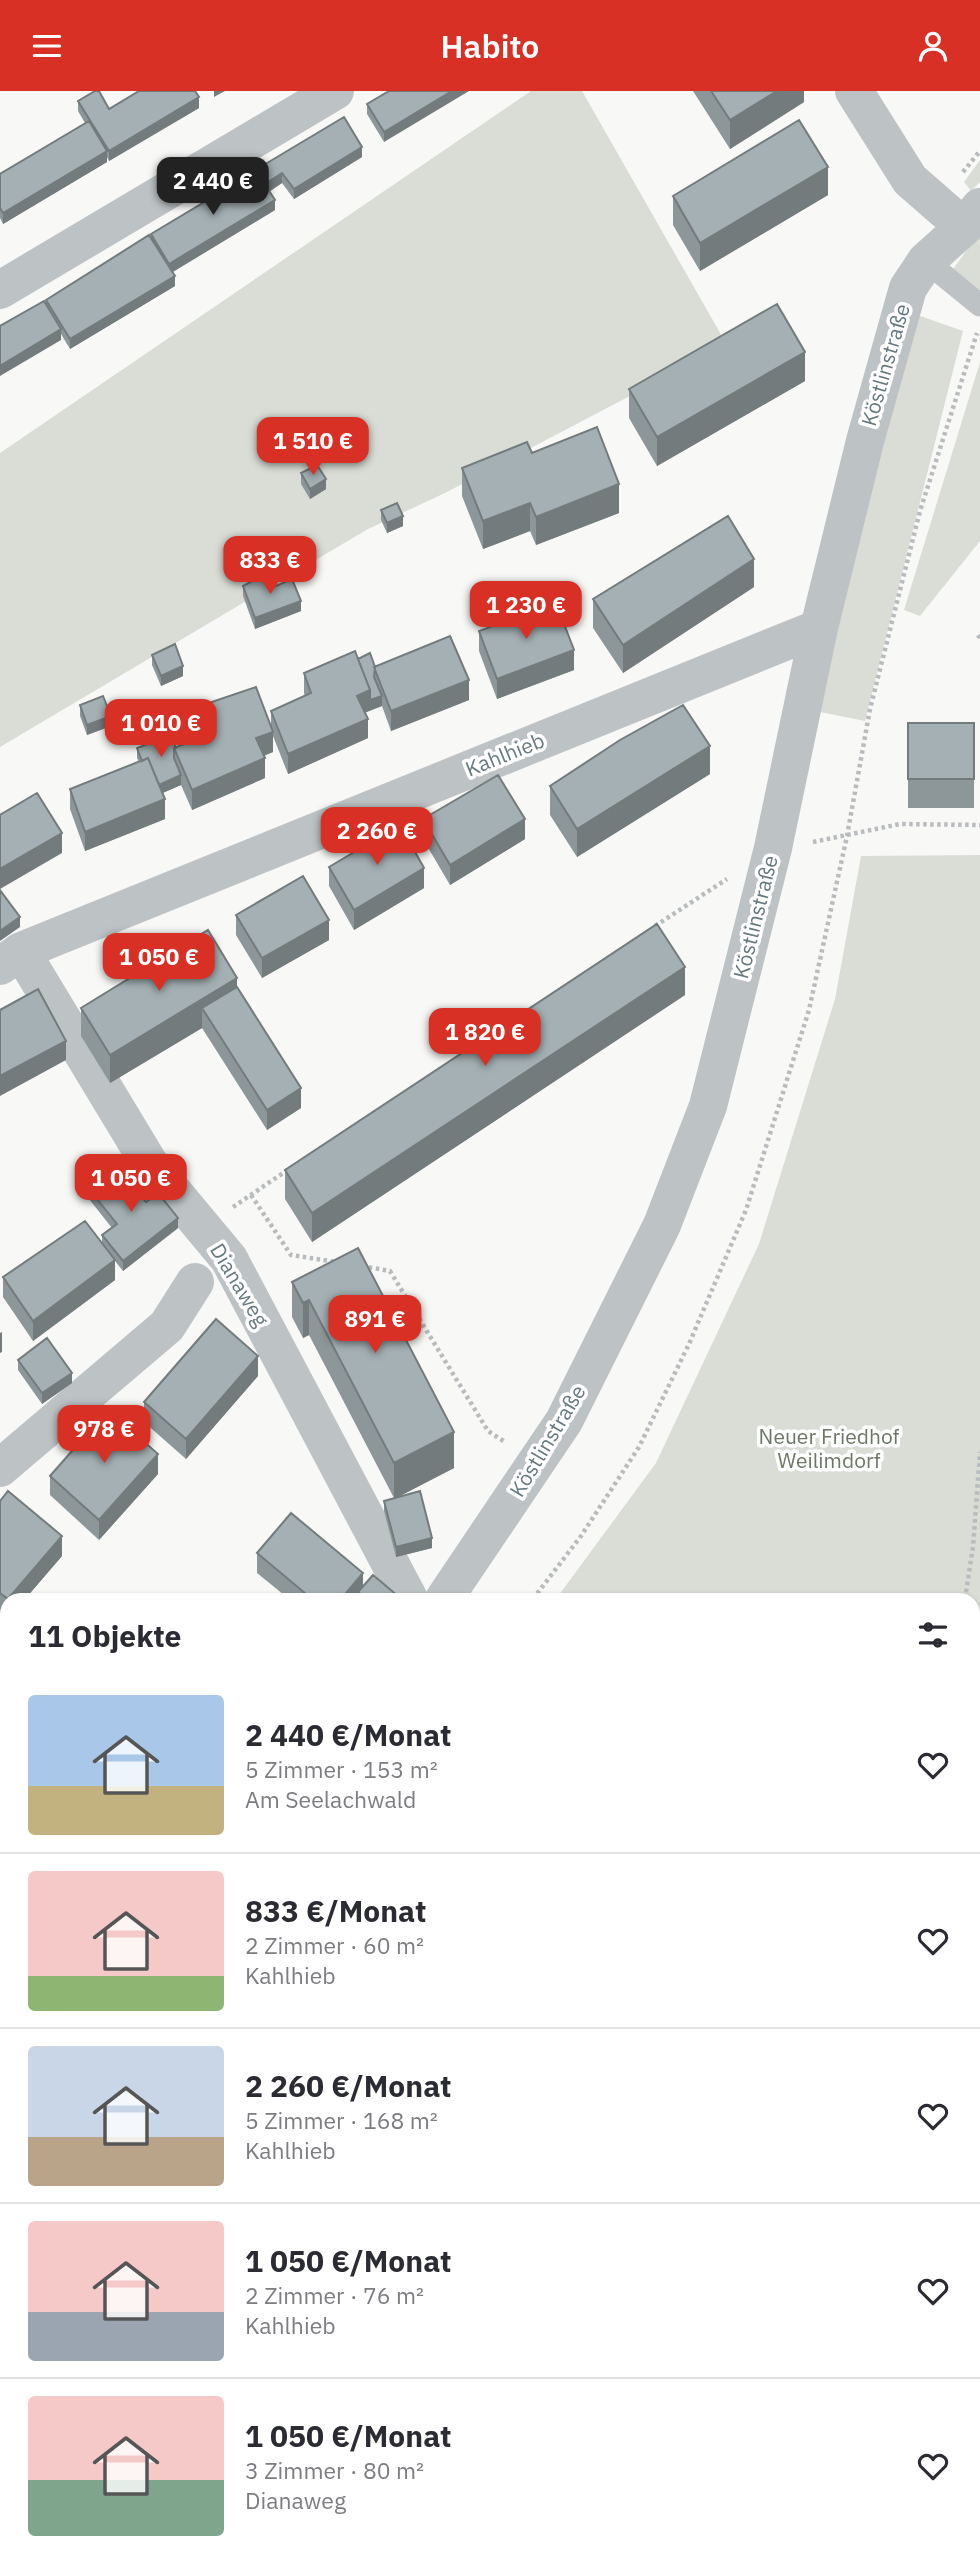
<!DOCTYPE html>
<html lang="de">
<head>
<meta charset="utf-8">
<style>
	body { margin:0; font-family:"IBM Plex Sans",sans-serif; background:#f7f7f7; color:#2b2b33; height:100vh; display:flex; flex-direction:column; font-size:26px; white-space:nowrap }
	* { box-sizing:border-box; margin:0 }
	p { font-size:23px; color:#7c7c81 }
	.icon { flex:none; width:38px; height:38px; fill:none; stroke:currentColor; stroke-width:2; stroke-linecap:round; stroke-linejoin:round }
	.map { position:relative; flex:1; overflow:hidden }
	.drawer { position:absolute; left:0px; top:1502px; width:980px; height:975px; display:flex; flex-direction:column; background:#fff; border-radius:21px 21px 0 0; box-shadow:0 2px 5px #0004 }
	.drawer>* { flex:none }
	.price { position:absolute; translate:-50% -60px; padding:0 16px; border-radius:14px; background:#d93025; color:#fff; font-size:23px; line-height:46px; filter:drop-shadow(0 2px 4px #0008) }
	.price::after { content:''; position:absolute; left:50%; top:42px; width:21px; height:16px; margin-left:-10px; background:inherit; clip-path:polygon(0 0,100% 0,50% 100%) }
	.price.active { background:#222; color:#fff }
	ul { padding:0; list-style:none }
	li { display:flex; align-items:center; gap:21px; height:175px; padding:0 28px }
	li+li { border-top:2px solid #e1e1e2 }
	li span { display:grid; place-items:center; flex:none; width:196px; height:140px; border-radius:7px; color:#555 }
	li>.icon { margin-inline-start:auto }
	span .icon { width:84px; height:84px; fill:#fffc; stroke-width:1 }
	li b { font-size:30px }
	h2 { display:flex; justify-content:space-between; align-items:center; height:84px; padding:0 28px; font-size:30px }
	header { display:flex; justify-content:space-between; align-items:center; height:91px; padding:0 28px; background:#d93025; color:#fff; font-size:32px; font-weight:600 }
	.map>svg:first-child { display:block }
	.green { fill:#daddd6 }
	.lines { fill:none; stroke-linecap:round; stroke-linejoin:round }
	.path { stroke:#b8bcbe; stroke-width:4.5; stroke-dasharray:3.5 3.5; stroke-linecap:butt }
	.lane { stroke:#bdc3c5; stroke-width:23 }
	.street { stroke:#bdc3c5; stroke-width:38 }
	.wall { fill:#8d979a }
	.shaded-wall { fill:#737b7d }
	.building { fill:#a4b0b3; stroke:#737b7d; stroke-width:2 }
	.labels { text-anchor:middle; stroke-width:7; stroke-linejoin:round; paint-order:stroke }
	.street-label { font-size:21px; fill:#65797f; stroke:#fff }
	.park-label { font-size:21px; fill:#6b7864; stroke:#fff }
</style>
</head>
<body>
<header><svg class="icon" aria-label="menu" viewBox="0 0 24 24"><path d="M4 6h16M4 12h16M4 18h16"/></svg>Habito<svg class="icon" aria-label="person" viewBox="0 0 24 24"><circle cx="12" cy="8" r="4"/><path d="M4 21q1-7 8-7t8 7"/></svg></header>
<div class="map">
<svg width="980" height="2475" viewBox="0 0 980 2475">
	<rect width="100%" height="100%" fill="#f8f8f6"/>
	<path class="green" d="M531,0H582L727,254L445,402L368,438L0,656V362Z
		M980,69V91L971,100L964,91Z
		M980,141V199L953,178Z
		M906,220L963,240L865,630L820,621Z
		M980,271V450L920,525L904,519Z
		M980,764V2475H0V2072L7,2078V2469H973V1508H556L656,1372L759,1153L835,908L861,765Z"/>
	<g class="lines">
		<path class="path" d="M963,81L980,60
			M978,544L980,547
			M813,751L900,733L980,734
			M655,835L727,788
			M251,1104L291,1164L336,1171
			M233,1116L289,1078
			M362,1175L390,1180L488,1340L505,1351
			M533,1508L581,1445L639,1356L689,1253L746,1119L809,919L847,745L870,618L920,420L977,242
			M965,1508L973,1456L980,1361
			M973,2076L980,2074
			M0,2378L7,2382
			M0,2444L7,2435
			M144,2475V2469"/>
		<path class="lane" d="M926,170L980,214
			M0,1654L7,1649"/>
		<path class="street" d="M854,0L910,89L964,136
			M0,199L335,0
			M21,860L149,1072L229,1168L409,1508
			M0,875L21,860L819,537
			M0,1377L167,1235L195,1191
			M444,1508L564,1330L662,1134L708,1015L773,757L819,537L865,350L908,197L926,170L964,136L980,116
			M0,1983L5,1989L7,1988"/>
	</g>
	<path class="wall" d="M389,0L384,51L367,23V13Z
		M693,0H804V11L730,58Z
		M78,10L109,18L199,17L109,70L107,66V71L3,133L0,127V83L85,32L78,20Z
		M362,66L294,108L282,92L269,101L275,119L173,181L175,195L70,258L61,243V249L46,213V209L151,146V143L257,82V78Z
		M828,104L700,180L673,134V105Z
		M805,290L657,375L629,327V298Z
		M532,362L619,422L536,454L530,440L483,458L462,405V377Z
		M301,382L326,398L310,408L301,393Z
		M381,419L403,435L387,442L381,429Z
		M243,495L301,520L255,538L243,505Z
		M754,496L623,582L593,537V508Z
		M479,540L574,579L497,608L479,560Z
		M152,564L183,585L161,595L152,574Z
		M358,568L375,576L469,609L391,640L382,615L370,619L365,621L368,647L288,683L273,645V661L264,665L265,687L192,719L181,694L162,702L165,728L85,760L70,718V698L139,671L137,667V657H176L206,644L203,634V614L271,636V620L305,605L304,602V582Z
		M80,614L111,635L87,644L80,625Z
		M908,632H974V717H908Z
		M710,683L577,766L550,724V695Z
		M423,728L525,748L450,794L423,748Z
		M329,776L424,797L354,839L329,795Z
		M236,824L329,849L262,887L236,844Z
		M237,896L301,1017L267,1039L202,937L110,992L81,945V917Z
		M685,904L312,1151L285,1108V1079Z
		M89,1098L146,1111L178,1137L123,1180L115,1170V1189L33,1250L3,1206V1186L102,1152V1144L112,1137L89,1108Z
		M292,1191L454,1377L398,1406L432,1457L396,1466L384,1420V1410L394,1407L309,1244L303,1247L292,1226Z
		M18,1269L72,1292L42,1313L18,1279Z
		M258,1285L186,1368L144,1331V1311Z
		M158,1383L99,1449L50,1404V1385Z
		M0,1410L62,1465L25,1508H7V1528L0,1522Z
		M257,1462L363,1495L398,1508H289L257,1482Z"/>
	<path class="shaded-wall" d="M214,0H225L214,6Z
		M452,0H469L384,51V41Z
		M777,0H804V11L730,58V29Z
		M199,6V17L109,70V60Z
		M362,56V66L294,108V98Z
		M107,60V71L3,133V122Z
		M828,76V104L700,180V152Z
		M282,82V92L265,103V93Z
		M275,109V119L169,183V173Z
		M175,185V195L70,258V248Z
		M61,238V249L0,285V275Z
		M805,261V290L657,375V346Z
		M326,388V398L310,408V398Z
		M619,393V422L536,454V426Z
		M530,412V440L483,458V430Z
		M403,425V435L387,442V432Z
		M754,468V496L623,582V554Z
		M301,510V520L255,538V527Z
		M574,559V579L497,608V588Z
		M183,575V585L161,595V585Z
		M469,589V609L391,640V620Z
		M370,599L382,605V615L357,625V605Z
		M111,625V635L87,644V634Z
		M368,628V647L288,683V663Z
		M273,641V661L256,667V647Z
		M710,655V683L577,766V738Z
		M265,667V687L192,719V699Z
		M181,684V694L156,705V695Z
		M165,708V728L85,760V741Z
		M525,728V748L450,794V774Z
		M62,742V762L0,798V778Z
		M424,777V797L354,839V819Z
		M20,826V836L0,850V840Z
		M329,829V849L262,887V867Z
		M685,876V904L312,1151V1122Z
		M237,887V916L202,917V937L110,992V964Z
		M66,950V969L0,1005V985Z
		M301,997V1017L267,1039V1019Z
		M178,1127V1137L123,1180V1170Z
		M115,1169V1189L33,1250V1230Z
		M309,1209V1244L303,1247V1212Z
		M2,1241V1261L0,1262V1242Z
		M258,1265V1285L186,1368V1348Z
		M72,1282V1292L42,1313V1302Z
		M454,1341V1377L394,1408V1372Z
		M158,1363V1383L99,1449V1429Z
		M62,1445V1465L25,1508H8Z
		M432,1447V1457L396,1466V1456Z
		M363,1482V1502L358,1501V1508H341Z
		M7,1671V1681L0,1687V1676Z
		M7,1834V1854L0,1862V1842Z
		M7,2170V2190L0,2198V2178Z"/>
	<path class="building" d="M95,0H99L109,18L139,0H195L199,6L109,60L78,10Z
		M389,0H452L384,41L367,13Z
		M711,0H777L730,29Z
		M344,26L362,56L294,98L282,82L265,93L257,78Z
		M799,29L828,76L700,152L673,105Z
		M89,30L107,60L3,122L0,117V83Z
		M256,80L275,109L169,173L151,143Z
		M149,144L175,185L70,248L46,209Z
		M44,210L61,238L0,275V235Z
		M777,213L805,261L657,346L629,298Z
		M597,336L619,393L536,426L530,412L483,430L462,377L527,351L532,362Z
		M317,374L326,388L310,398L301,382Z
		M397,412L403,425L387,432L381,419Z
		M728,425L754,468L623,554L593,508Z
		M264,484L269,498L292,488L301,510L255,527L243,495Z
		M556,512L574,559L497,588L479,540Z
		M450,545L469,589L391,620L374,576Z
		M175,553L183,575L161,585L152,564Z
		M355,560L370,599L357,605L368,628L288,663L271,620L311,602L304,582Z
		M370,562L375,576L374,586L382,605L370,609V599L358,568Z
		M256,596L273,641L256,647L265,667L192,699L174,657L210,643L203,614Z
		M103,605L111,625L87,634L80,614Z
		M683,614L710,655L577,738L550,695L620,649Z
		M908,632H974V688H908Z
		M171,644L176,657H174V667L181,684L159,694L148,667L142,670L137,657Z
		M148,667L165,708L85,741L70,698Z
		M498,684L525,728L450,774L423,728Z
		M37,702L62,742L0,778V724Z
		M400,734L424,777L354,819L329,776Z
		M303,785L329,829L262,867L236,824Z
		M0,799L20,826L0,840Z
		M657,833L685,876L312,1122L285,1079Z
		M208,839L237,887L110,964L81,917Z
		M237,896L301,997L267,1019L202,917Z
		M38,898L66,950L0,985V919Z
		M118,1075L146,1111L158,1102L178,1127L123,1170L102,1144L117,1133L89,1098Z
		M85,1130L115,1169L33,1230L3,1186Z
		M358,1157L454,1341L394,1372L309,1209L303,1212L292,1191Z
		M216,1228L258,1265L186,1348L144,1311Z
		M47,1247L72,1282L42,1302L18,1269Z
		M108,1319L158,1363L99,1429L50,1385Z
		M8,1400L62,1445L8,1508L0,1502V1410Z
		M420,1400L432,1447L396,1456L384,1410Z
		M291,1422L363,1482L341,1508H312L257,1462Z
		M373,1484L398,1505L395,1508H367L358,1501Z
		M213,1504L219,1508H209Z
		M0,1659L7,1668V1671L0,1676Z
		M0,1779L7,1785V1834L0,1842Z
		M0,2138L5,2142L7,2140V2170L0,2178Z"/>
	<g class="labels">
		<g class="street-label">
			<text transform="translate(886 274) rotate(-74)" y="7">Köstlinstraße</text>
			<text transform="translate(505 664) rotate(-22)" y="7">Kahlhieb</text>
			<text transform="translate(756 826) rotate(-76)" y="7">Köstlinstraße</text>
			<text transform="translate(239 1194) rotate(59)" y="7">Dianaweg</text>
			<text transform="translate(548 1350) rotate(-59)" y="7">Köstlinstraße</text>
		</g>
		<g class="park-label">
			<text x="829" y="1353">Neuer Friedhof<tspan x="829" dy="24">Weilimdorf</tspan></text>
		</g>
	</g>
</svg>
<b class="price active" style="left:213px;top:126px">2 440 €</b>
<b class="price" style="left:313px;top:386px">1 510 €</b>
<b class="price" style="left:270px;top:505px">833 €</b>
<b class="price" style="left:526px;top:550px">1 230 €</b>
<b class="price" style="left:161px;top:668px">1 010 €</b>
<b class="price" style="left:377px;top:776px">2 260 €</b>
<b class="price" style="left:159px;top:902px">1 050 €</b>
<b class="price" style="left:485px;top:977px">1 820 €</b>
<b class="price" style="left:131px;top:1123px">1 050 €</b>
<b class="price" style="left:375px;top:1264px">891 €</b>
<b class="price" style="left:104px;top:1374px">978 €</b>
<section class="drawer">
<h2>11 Objekte<svg class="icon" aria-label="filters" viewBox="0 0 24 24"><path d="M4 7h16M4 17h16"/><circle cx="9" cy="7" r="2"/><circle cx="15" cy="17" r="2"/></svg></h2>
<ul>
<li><span style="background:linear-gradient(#a9c7e8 65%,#c2b280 0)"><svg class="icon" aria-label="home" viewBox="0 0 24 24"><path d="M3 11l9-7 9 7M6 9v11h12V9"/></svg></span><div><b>2 440 €/Monat</b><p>5 Zimmer · 153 m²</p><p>Am Seelachwald</p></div><svg class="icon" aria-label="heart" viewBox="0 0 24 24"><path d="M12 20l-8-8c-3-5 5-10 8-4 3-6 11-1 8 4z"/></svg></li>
<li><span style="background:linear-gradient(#f6c9c9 75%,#8fb573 0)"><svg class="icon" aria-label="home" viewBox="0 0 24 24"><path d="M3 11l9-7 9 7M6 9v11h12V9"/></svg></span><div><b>833 €/Monat</b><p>2 Zimmer · 60 m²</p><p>Kahlhieb</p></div><svg class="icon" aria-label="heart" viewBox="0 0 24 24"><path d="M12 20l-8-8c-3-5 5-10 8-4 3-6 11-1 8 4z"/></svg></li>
<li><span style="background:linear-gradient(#c9d6e8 65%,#b9a48a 0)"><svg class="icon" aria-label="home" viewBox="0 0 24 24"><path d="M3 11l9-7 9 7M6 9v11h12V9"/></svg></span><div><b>2 260 €/Monat</b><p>5 Zimmer · 168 m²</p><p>Kahlhieb</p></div><svg class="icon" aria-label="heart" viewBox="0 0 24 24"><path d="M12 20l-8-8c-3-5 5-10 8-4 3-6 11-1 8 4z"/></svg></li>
<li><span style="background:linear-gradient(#f6c9c9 65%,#9aa5b1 0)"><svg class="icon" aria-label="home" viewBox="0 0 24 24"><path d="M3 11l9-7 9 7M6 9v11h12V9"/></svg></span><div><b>1 050 €/Monat</b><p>2 Zimmer · 76 m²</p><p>Kahlhieb</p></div><svg class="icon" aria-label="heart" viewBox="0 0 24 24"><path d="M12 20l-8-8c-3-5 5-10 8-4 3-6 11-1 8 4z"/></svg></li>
<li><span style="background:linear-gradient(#f6c9c9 60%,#7fa58c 0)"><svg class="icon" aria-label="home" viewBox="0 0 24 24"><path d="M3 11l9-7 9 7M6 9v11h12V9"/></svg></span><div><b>1 050 €/Monat</b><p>3 Zimmer · 80 m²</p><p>Dianaweg</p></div><svg class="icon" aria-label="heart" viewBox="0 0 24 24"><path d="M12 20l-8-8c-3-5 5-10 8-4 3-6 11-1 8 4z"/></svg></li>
</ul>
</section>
</div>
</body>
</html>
